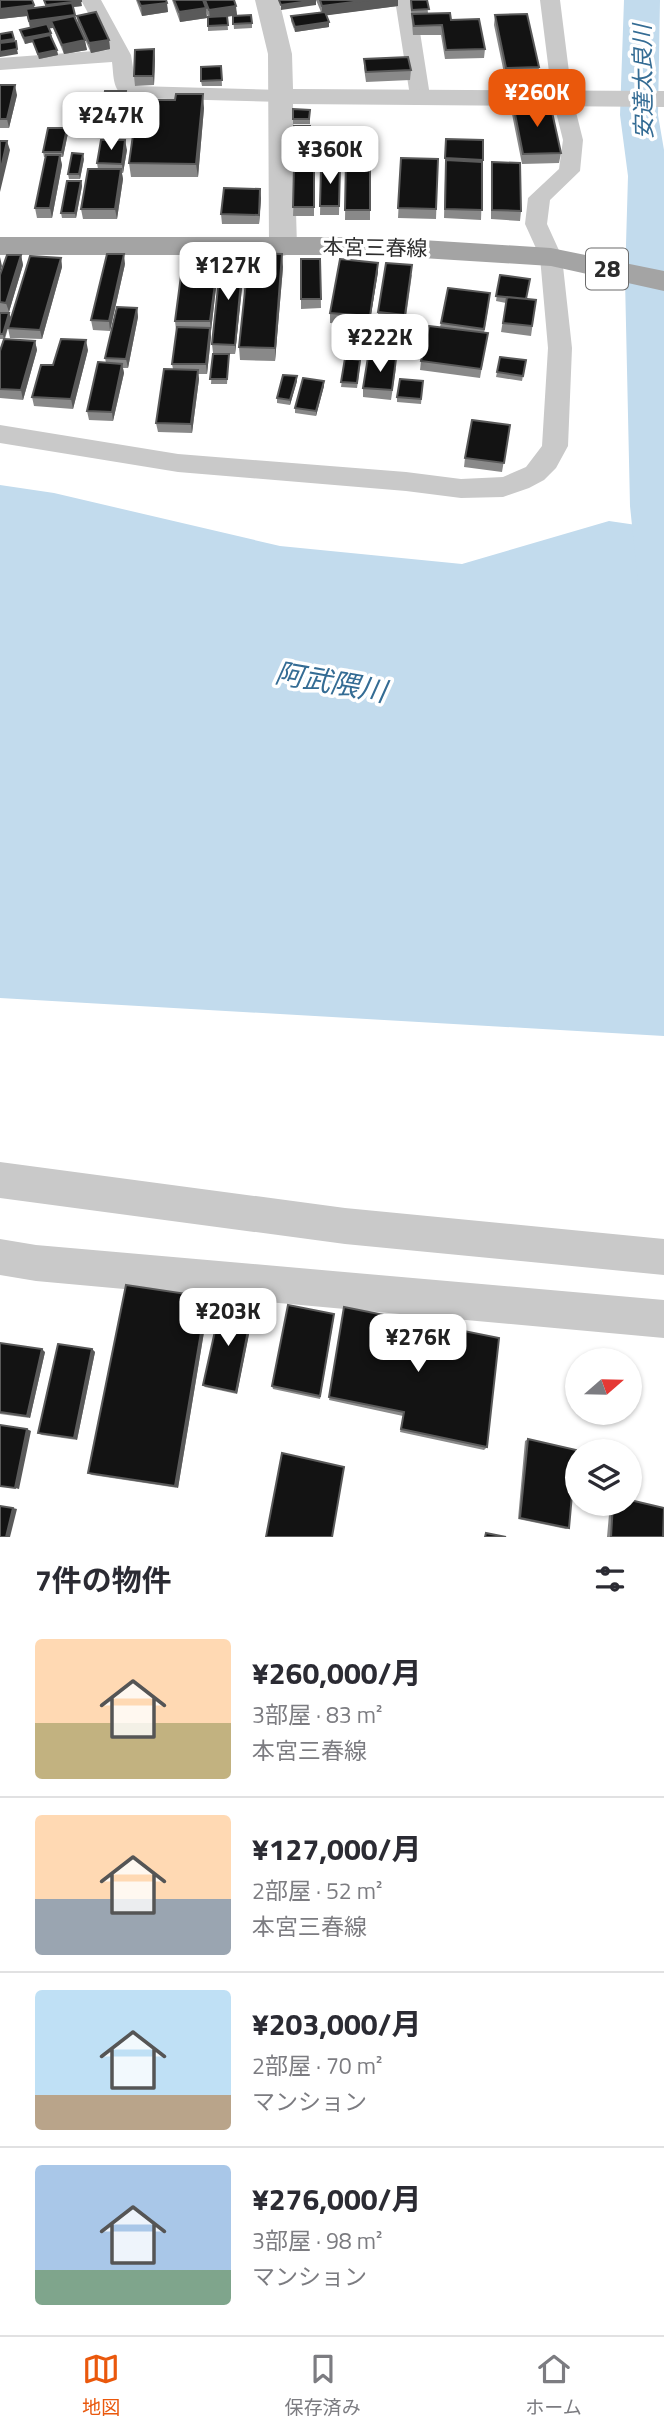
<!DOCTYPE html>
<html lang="ja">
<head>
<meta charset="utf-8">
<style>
	body { margin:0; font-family:"Titillium Web","Noto Sans JP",sans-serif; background:#f2f2f3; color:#2b2b33; height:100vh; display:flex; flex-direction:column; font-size:26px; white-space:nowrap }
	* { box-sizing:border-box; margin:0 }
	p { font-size:23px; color:#7c7c81 }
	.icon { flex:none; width:38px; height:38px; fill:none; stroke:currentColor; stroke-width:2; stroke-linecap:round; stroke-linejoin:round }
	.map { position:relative; height:1537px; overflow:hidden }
	.details { display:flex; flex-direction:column; background:#fff; flex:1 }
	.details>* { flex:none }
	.needle { width:46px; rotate:70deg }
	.buttons { position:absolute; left:565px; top:1348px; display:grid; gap:14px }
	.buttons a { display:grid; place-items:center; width:77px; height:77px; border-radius:50%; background:#fff; box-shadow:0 2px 5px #0004; font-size:35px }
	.price { position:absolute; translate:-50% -60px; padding:0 16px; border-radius:14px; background:#fff; color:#222; font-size:23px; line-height:46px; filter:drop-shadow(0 2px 4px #0008) }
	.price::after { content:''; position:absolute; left:50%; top:42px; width:21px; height:16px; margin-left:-10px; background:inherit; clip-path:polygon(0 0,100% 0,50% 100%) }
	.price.on { background:#ea580c; color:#fff }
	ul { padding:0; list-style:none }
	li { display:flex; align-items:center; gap:21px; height:175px; padding:0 35px }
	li+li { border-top:2px solid #e1e1e2 }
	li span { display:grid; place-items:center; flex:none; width:196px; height:140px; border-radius:7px; color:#555 }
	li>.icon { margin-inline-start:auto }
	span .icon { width:84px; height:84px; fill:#fffc; stroke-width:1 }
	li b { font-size:30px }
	h2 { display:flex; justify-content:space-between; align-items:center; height:84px; padding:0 35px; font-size:30px }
	.menu { display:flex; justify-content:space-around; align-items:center; height:98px; border-top:2px solid #e1e1e2; background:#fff; font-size:19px; color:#7c7c81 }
	.menu a { display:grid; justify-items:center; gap:4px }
	.menu .on { color:#ea580c }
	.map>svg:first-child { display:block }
	.water { fill:#c2dbed }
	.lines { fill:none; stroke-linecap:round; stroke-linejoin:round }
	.river { fill:#c2dbed; fill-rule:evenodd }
	.minor { fill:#c9c9c9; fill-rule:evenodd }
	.tertiary { fill:#c9c9c9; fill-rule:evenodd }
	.primary { fill:#a4a4a4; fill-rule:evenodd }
	.wall { fill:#898989 }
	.shaded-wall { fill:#5a5a5a }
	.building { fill:#131313; stroke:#5a5a5a; stroke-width:2 }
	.labels { text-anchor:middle; stroke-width:7; stroke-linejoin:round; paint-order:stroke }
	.far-street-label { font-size:21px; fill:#2c2c2c; stroke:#fff }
	.far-water-label { font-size:23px; font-style:italic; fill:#346c94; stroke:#fff }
	.shield { fill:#fff; stroke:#6b6b6b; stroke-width:2 }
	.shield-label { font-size:24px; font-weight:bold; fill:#2c2c2c }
	.water-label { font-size:28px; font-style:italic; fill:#346c94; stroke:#fff }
</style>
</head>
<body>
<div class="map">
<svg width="664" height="1537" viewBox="0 0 664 1537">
	<rect width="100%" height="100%" fill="#fff"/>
	<path class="water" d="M0,485L54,493L280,546L462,564L609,521L664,529V1036L0,998Z"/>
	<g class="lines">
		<path class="river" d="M624,0H660L658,115L664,150V603L646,597L638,583L630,506L625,279L628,176L620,115Z"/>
		<path class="minor" d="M81,0H101L131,55L136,86L282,90L289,92L292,96L289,100L282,102L130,98C112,94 114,77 112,62L0,70V58L108,50Z
			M395,0H415L430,96L427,100H413L410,96Z
			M540,0H560L572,96L583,140L580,171L550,200L547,224L562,257L572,348L568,446L556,468L544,480L529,488L503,497L461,498L406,491L178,472L0,443V425L178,454L406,472L461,479L503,477L526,467L542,446L548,348L540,257L525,224L528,198L559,169L563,140L552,96Z
			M0,1162L345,1208L664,1239V1275L345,1244L0,1198Z
			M0,1239L36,1245L664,1300V1338L36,1281L0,1275Z"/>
		<path class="tertiary" d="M255,0H279L292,54L293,89L664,91V107L293,104L297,247L293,253L283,256L273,253L269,247L268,54Z"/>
		<path class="primary" d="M0,237H374L551,248L664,271V291L551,266L374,255H0Z"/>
	</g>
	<path class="wall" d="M0,0L34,8L46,7L44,0L82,6L73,7L78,26L77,16L109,40L110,49L91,53L82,33L87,50L64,54L53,28H49L58,55L39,59L33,42L25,44L21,35L20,30L30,28L27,16L0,19Z
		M136,0H166L168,12L142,16Z
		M172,0H234L237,15L252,23V28L234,29L233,16L227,17L228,30L208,31V17L206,11L207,18L180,22Z
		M316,0H398V6L326,15L329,27L295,32L291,21V16L321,12Z
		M410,0H427L428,14L451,20L485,49L484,58L445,59L441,35H413Z
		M495,15L539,67L538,77L505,78L494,25Z
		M154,49L155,59L154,85L135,86L134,76Z
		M364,59L411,70L410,80L366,82L364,68Z
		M221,66L222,86H202L201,81Z
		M0,85L17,95L9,128H0Z
		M126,91L127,101L122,133H101L100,123Z
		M175,100L204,108L198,177H131L129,163Z
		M513,104L561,153L559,163L522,164L512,114Z
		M310,110V124H293V119Z
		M294,126H310L309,154L293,153Z
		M68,133L63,157H60L62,165L52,218H37L35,208L46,157H44L43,152Z
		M349,134H362V159H370V220H345L346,159H349Z
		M446,139L483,160L481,220L444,218Z
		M127,150L123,173H122L123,179L117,219H83L81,209L98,169L97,163Z
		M401,158L438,159L436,219L398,218Z
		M84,159L80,179H69L68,174Z
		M492,162L521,211L520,221L491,219V172Z
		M295,167H314V216H293Z
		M321,167H340L339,215H320Z
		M81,181L82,186L76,218H62L61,213Z
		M261,198L259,224H222L221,214Z
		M21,255L23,265L9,312H0V275Z
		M61,258L62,267L42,339L10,338L8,328L5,339L35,341L37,350L23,400L0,398V351L4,339H0V313H9L11,318Z
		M301,259H320L321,308L301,309Z
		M378,263V272L369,326L330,323V313Z
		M125,264L110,331L93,330L91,320Z
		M283,267L275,361L240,360L239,347Z
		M244,269L235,354H229L227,384H211L213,353L212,344Z
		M412,274L405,324H400L396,355L375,353L379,322H378V312Z
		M500,275L527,299L536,300L531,336L501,332L506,303L496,301Z
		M217,279L211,331V337L207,374H198L199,379L192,433L158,432L156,423L173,369L172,364L177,330H176L175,321Z
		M489,303L484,333H488L480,378L420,370L421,361L440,327L441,323Z
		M137,308L138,317L128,368H123L124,373L113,421L89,420L87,411L106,363L105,358Z
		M347,343L363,345L357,388L341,387Z
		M88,350L73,409L34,406L32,397L53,365Z
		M500,357L526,360L522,381L496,377Z
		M396,368L391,400L363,397V388Z
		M297,376V381L290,405L277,403V398Z
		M423,381L421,404L397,402V397Z
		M324,386L316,416L295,413V408Z
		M510,425L502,472L464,467L465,458Z
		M209,1302L178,1488L92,1475L88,1473Z
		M344,1307L487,1447L484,1450L400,1432L403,1416L329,1400Z
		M253,1314L237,1394L205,1387L203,1385Z
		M334,1317L320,1399L273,1389L272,1386Z
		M0,1343L45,1352L30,1418L0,1414Z
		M92,1349L95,1352L77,1440L42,1435L38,1433Z
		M528,1439L569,1528L566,1529L518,1519L525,1441Z
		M610,1503H630L663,1537H607Z"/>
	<path class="shaded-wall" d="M316,0V5L281,10V5Z
		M369,0H398V6L322,16V6Z
		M81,1L82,6L47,10L46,5Z
		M167,3L168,12L142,16L141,6Z
		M34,5L36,15L0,19V9Z
		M236,6L237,15L210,19L209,10Z
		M206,8L207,18L180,22L179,12Z
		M75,15L77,25L51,21L53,28L31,31L29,21Z
		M329,22V27L295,32V27Z
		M51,33L52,38L32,39L33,42L25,44L24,38Z
		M14,39L15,44L0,46V41Z
		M85,40L87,50L64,54L62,45Z
		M109,40L110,49L91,53L89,43Z
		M17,49L18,54L0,57V52Z
		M154,49L155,59L154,85L153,76Z
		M57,50L58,55L39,59L38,54Z
		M15,85L17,95L9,128L7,119Z
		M126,91L127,101L122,133L121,124Z
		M203,94L204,108L198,177L196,164Z
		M67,128L68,133L63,157L62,152Z
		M125,140L127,150L123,173L122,164Z
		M7,141L10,150L0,192V173Z
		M83,154L84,159L80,179L79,174Z
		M60,155L62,165L52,218L50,208Z
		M121,169L123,179L117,219L115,209Z
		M81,181L82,186L76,218L75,213Z
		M260,189L261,198L259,224V215Z
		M124,254L125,264L110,331L109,321Z
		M282,254L283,267L275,361V348Z
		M21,255L23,265L9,312L6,303Z
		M0,257L2,266L0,273Z
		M61,258L62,267L42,339L40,330Z
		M243,260L244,269L235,354V345Z
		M378,263V272L369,326L370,316Z
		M217,269V279L211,331L210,321Z
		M137,308L138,317L128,368L126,359Z
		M9,313L11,318L4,339L3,334Z
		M210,328L211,337L207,374L206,364Z
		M86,340L88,350L73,409L71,399Z
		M35,341L37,350L23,400L21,390Z
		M122,364L124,373L113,421L112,412Z
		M198,370L199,379L192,433L191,424Z
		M297,376V381L290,405V400Z
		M324,381V386L316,416V411Z
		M207,1297L209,1302L178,1488L175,1486Z
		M252,1310L253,1314L237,1394L236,1392Z
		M42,1349L45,1352L30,1418L27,1416Z
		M92,1349L95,1352L77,1440L74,1438Z
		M27,1429L31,1431L19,1489L15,1488Z
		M13,1508L17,1509L10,1537H6Z"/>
	<path class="building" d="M0,0H32L34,5L0,9Z
		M44,0H81V1L46,5Z
		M138,0H166L167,3L141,6Z
		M174,0H203L206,8L179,12Z
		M205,0H234L236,6L209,10Z
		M279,0H316L281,5Z
		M320,0H369L322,6Z
		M411,0H427L429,9L412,10Z
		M72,3L75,15L29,21L26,9Z
		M96,12L109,40L89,43L77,16Z
		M325,12L329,22L295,27L291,16Z
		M450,13L451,20L479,19L485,49L446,50L442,25L414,26L412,14Z
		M527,14L539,67L506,68L495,15Z
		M251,15L252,23L233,24V16Z
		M74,16L85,40L62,45L51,21Z
		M227,16L228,25L208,26V17Z
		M47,24L51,33L24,38L20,30Z
		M12,32L14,39L0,41V34Z
		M50,35L57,50L38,54L32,39Z
		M16,41L17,49L0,52V43Z
		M154,49L153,76H134L135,50Z
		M408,57L411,70L366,72L364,59Z
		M221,66L222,80L201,81V67Z
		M0,85H15L7,119H0Z
		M105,91H126L121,124L100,123Z
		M176,94H203L196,164L129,163L138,100H175Z
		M550,103L561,153L523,154L513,104Z
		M293,109L310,110L309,119H293Z
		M294,126H310L309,148H293Z
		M48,128H67L62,152H43Z
		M349,134H362V155H349Z
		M446,139L483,140V160L445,158Z
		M101,140H125L122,164L97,163Z
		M0,141H7L0,173Z
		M72,153L83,154L79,174H68Z
		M295,154H306V167H295Z
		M46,155H60L50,208H35Z
		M401,158L438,159L436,209L398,208Z
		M346,159H370V210H345Z
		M446,160L482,162V210L445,209Z
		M492,162L520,163L521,211L492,210Z
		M294,167H314V207H293Z
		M321,167H340L339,206H320Z
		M88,169H121L115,209H81Z
		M67,181H81L75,213H61Z
		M224,188L260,189L259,215L221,214Z
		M249,253L282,254L275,348L239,347Z
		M107,254H124L109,321L91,320Z
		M7,255H21L6,303L0,302V275Z
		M30,256L61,258L40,330L8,328Z
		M221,259L243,260L235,345L212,344Z
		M301,259H320L321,299H301Z
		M340,259L378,263L370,316L330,313Z
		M386,263L412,265L405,315L378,312Z
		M182,268L217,269L210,321H175Z
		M500,275L530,279L526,299L496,296Z
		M448,288L490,293L484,329L441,323Z
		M507,297L536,300L532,326L503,323Z
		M117,307L137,308L126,359L105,358Z
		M0,313H9L3,334H0Z
		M380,320L400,322L396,350L375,348Z
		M429,326L488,333L481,369L421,361Z
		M177,327L210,328L206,364H172Z
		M4,339L35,341L21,390L0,389V351Z
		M61,339L86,340L71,399L32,397L41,365H53Z
		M347,343L363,345L361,357L346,355Z
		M213,354H229L227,379H210Z
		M368,357L396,359L392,390L363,388Z
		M500,357L526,360L523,376L497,372Z
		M345,358L360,360L357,383L341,382Z
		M98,362L122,364L112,412L87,411Z
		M164,369L198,370L191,424L156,423Z
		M283,375L297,376L290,400L277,398Z
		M303,378L324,381L316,411L295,408Z
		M400,379L423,381L421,399L397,397Z
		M472,420L510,425L504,463L465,458Z
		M126,1285L207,1297L175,1486L88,1473Z
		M221,1304L252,1310L236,1392L203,1385Z
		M288,1305L334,1314L320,1396L272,1386Z
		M344,1307L499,1338L487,1447L401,1429L404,1412L329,1397Z
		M0,1343L42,1349L27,1416L0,1412Z
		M58,1344L92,1349L74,1438L38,1433Z
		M0,1425L27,1429L15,1488L0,1486Z
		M528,1439L576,1450L569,1528L520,1518Z
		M282,1453L344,1467L332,1537H266Z
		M630,1500L664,1508L663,1537H611L613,1503H630Z
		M0,1506L13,1508L6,1537H0Z
		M486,1533L506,1537H485Z"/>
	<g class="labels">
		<g class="far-street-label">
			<text transform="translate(375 248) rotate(1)" y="7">本宮三春線</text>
		</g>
		<g class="far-water-label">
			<text transform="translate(643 82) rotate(-91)" y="8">安達太良川</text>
		</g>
		<rect class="shield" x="586" y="248.5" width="42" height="41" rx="5"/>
		<g class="shield-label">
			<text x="607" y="277">28</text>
		</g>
		<g class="water-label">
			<text transform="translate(331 682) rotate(10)" y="10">阿武隈川</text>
		</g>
	</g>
</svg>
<div class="buttons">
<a><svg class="needle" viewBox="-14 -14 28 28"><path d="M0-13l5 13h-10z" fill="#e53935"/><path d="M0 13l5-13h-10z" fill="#7c7c81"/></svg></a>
<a><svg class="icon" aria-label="layers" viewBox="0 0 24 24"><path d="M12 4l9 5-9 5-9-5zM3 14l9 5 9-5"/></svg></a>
</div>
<b class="price on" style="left:537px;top:129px">¥260K</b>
<b class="price" style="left:111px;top:152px">¥247K</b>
<b class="price" style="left:330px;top:186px">¥360K</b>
<b class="price" style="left:228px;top:302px">¥127K</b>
<b class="price" style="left:380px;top:374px">¥222K</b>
<b class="price" style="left:228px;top:1348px">¥203K</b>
<b class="price" style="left:418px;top:1374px">¥276K</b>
</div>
<section class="details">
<h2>7件の物件<svg class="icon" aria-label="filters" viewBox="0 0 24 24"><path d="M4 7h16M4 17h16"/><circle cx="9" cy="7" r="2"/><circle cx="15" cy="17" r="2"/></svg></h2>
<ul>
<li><span style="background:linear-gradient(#ffd9b3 60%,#c2b280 0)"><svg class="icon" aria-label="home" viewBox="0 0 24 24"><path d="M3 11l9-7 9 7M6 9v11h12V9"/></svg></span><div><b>¥260,000/月</b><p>3部屋 · 83 m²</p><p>本宮三春線</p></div></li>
<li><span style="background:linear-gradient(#ffd9b3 60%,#9aa5b1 0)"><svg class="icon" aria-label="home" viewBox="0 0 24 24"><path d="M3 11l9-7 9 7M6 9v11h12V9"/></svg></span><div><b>¥127,000/月</b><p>2部屋 · 52 m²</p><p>本宮三春線</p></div></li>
<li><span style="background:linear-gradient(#bfe0f5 75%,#b9a48a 0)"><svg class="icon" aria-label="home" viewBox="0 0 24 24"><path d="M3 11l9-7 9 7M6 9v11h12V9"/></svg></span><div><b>¥203,000/月</b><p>2部屋 · 70 m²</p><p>マンション</p></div></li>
<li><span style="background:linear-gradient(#a9c7e8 75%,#7fa58c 0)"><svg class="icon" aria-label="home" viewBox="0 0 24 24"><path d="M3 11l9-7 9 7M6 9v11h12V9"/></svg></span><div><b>¥276,000/月</b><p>3部屋 · 98 m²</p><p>マンション</p></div></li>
</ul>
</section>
<nav class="menu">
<a class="on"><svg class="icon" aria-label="map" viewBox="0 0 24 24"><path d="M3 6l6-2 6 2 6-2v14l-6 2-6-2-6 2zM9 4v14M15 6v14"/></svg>地図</a>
<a><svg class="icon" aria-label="saved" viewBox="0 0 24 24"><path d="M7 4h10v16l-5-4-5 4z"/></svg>保存済み</a>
<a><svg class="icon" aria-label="home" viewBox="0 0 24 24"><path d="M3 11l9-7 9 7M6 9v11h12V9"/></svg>ホーム</a>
</nav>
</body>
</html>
